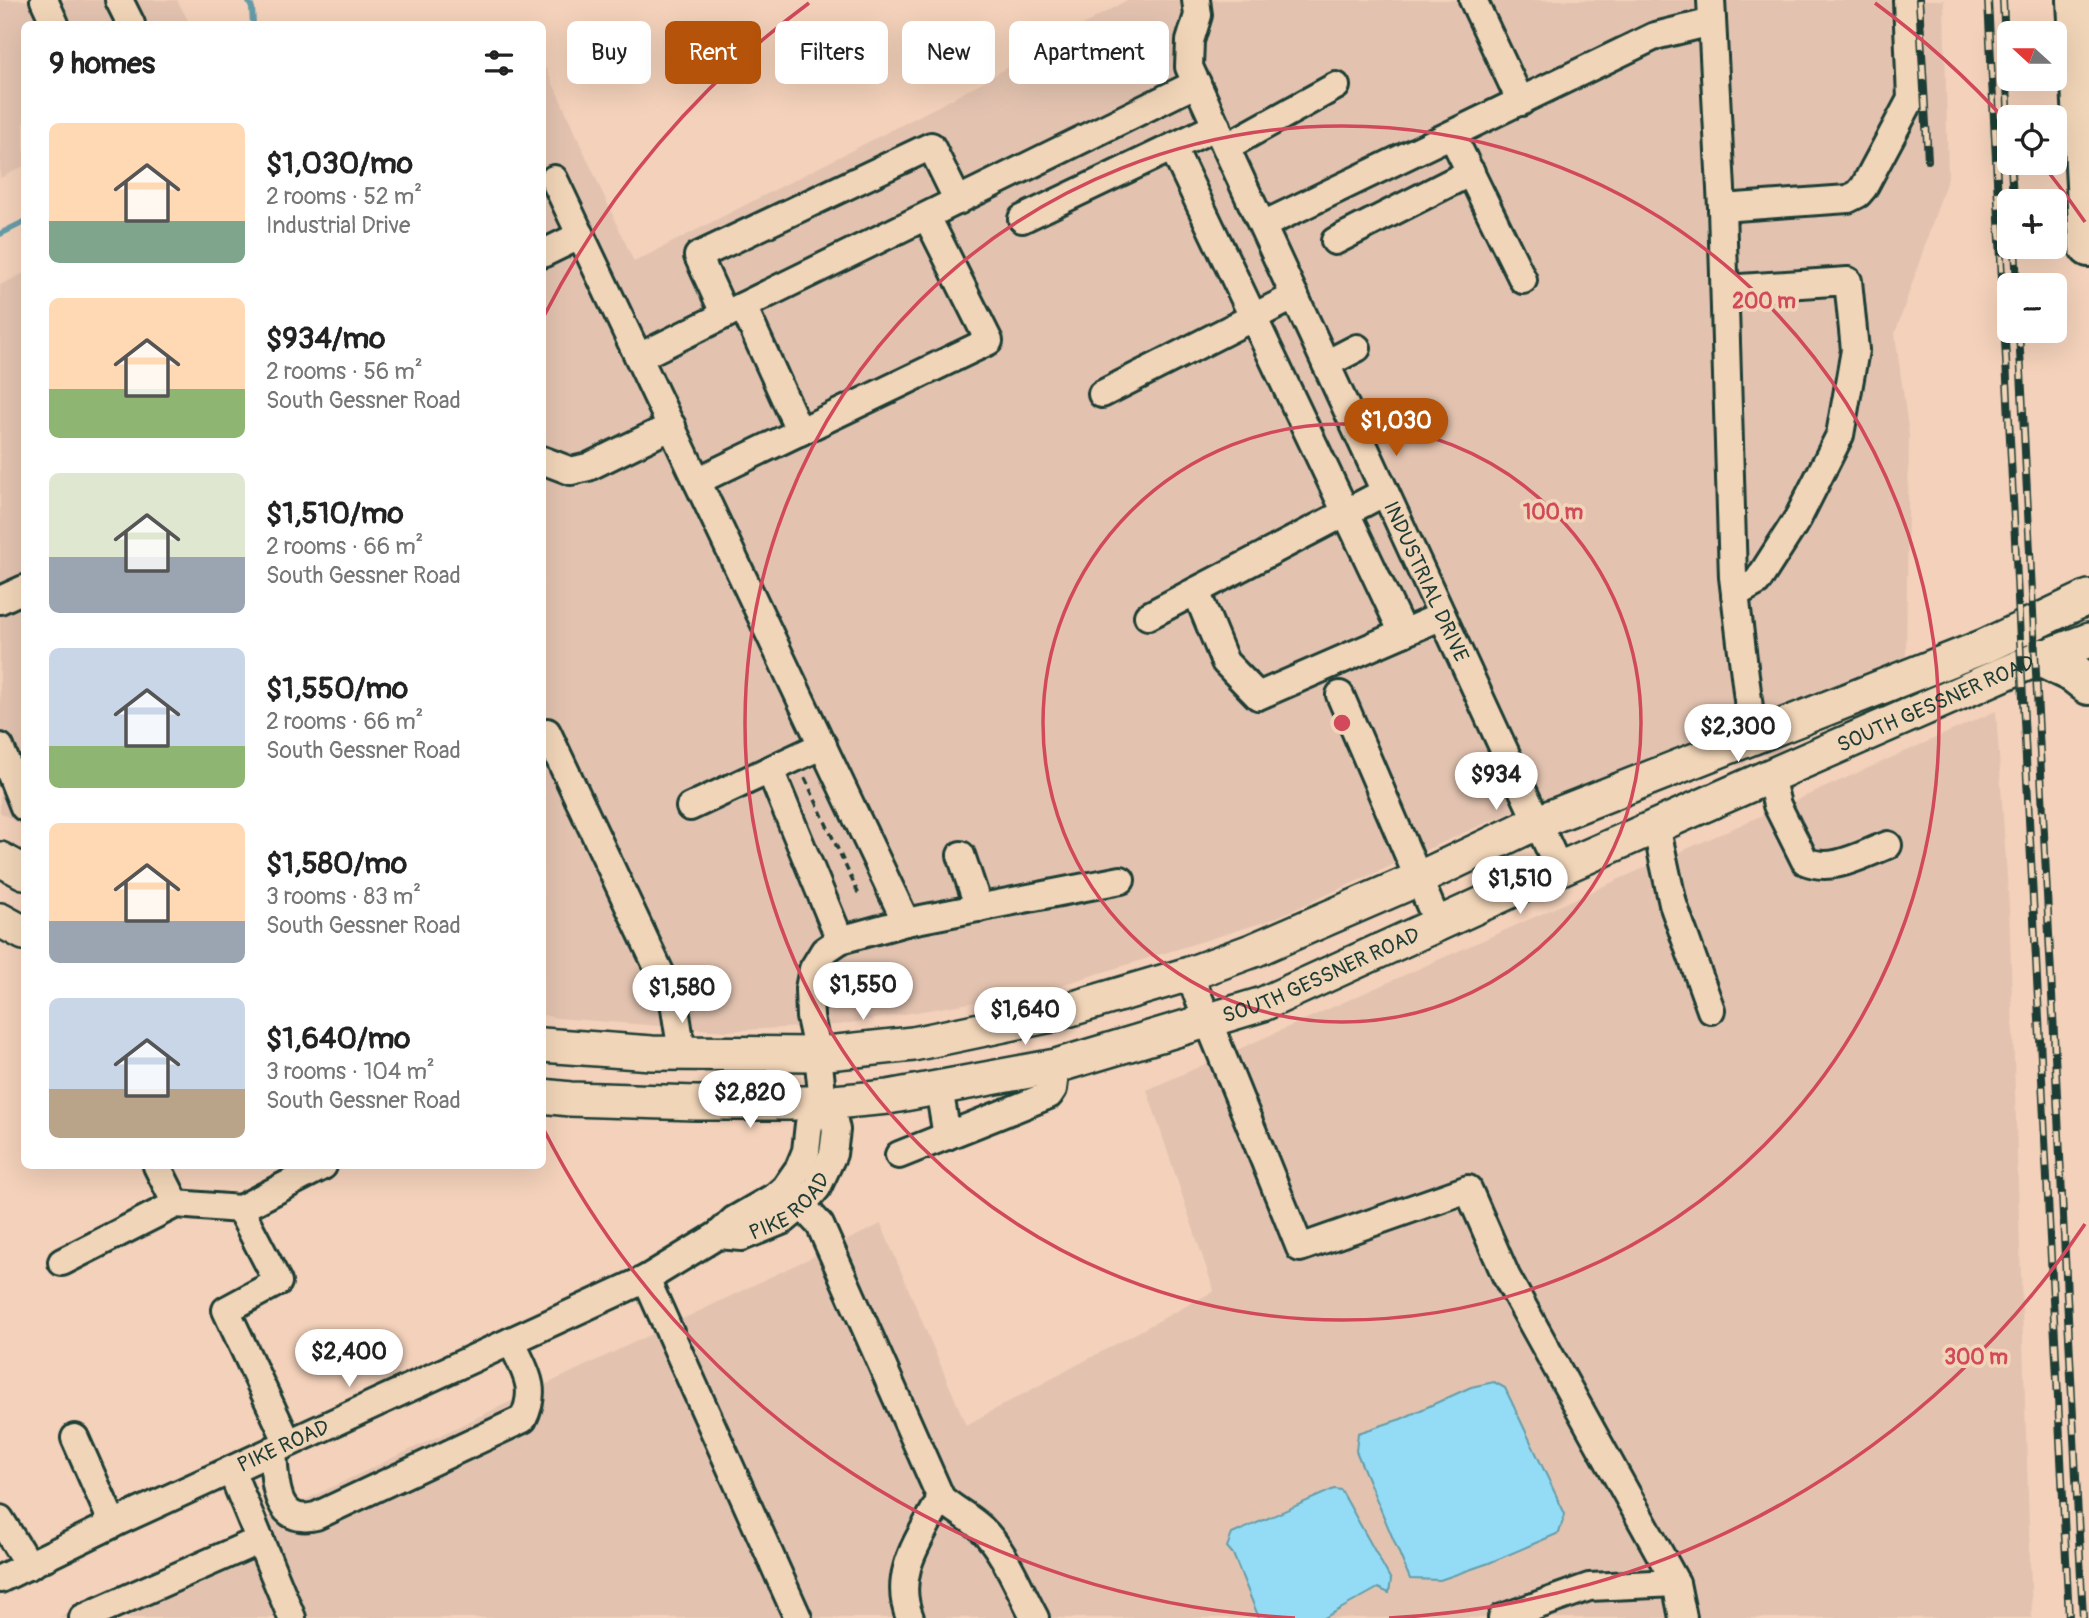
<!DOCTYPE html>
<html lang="en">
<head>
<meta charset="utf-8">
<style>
	body { margin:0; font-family:Pangolin,sans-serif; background:#f2f2f2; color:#222; height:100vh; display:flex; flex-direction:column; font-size:26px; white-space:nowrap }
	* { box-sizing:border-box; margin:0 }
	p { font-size:23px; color:#767676 }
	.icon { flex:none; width:38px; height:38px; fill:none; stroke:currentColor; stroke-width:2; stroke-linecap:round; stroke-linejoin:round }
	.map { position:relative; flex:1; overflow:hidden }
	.panel { position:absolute; left:21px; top:21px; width:525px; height:1148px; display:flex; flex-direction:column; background:#fff; border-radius:10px; box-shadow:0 7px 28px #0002 }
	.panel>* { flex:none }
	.banner { position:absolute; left:567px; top:21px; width:665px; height:63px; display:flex; gap:14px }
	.needle { width:46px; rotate:291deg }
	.controls { position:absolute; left:1997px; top:21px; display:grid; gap:14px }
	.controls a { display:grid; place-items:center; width:70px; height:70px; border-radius:10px; background:#fff; box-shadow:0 7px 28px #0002; font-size:35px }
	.price { position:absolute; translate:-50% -60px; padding:0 16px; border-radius:24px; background:#fff; color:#222; font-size:23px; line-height:46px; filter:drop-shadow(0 2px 4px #0008) }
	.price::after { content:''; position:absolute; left:50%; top:42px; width:21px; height:16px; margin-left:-10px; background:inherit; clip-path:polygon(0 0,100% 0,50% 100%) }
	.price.on { background:#b45309; color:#fff }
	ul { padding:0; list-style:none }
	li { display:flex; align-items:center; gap:21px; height:175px; padding:0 28px }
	li span { display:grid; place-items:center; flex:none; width:196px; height:140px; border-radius:10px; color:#555 }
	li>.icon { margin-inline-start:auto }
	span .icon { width:84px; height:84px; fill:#fffc; stroke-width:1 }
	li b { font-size:30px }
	h2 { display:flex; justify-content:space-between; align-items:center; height:84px; padding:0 28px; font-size:30px }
	.pill { padding:0 24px; border-radius:10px; background:#fff; box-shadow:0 7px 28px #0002; font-size:24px; line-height:63px }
	.pill.on { background:#b45309; color:#fff }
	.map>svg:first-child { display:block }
	.built { fill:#e3c3b0 }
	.water { fill:#94dcf6; stroke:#659ca8; stroke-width:2 }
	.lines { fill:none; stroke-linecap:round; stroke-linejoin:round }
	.stream { stroke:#659ca8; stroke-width:6 }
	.minor-casing { stroke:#1f3d34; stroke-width:32 }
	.major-casing { stroke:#1f3d34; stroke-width:38 }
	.highway-casing { stroke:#1f3d34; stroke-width:44 }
	.path { stroke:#1f3d34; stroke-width:3.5; stroke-dasharray:7 5; stroke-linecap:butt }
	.minor { stroke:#f1d5b8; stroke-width:26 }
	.major { stroke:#f1d5b8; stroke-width:33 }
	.highway { stroke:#f1d5b8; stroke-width:38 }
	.rail-casing { stroke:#1f3d34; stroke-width:8 }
	.rail { stroke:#f1d5b8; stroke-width:5; stroke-dasharray:16; stroke-linecap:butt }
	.ring { fill:none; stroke:#d1495b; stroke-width:3.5 }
	.labels { text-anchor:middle; stroke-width:7; stroke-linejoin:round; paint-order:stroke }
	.street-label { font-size:21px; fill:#1f3d34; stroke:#f1d5b8 }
	.centre { fill:#d1495b; stroke:#f1d5b8; stroke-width:3.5 }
	.ring-label { font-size:21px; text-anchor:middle; font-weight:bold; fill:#d1495b; stroke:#f1d5b8; stroke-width:7; stroke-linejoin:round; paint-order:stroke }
</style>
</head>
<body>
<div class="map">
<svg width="2089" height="1618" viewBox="0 0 2089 1618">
	<rect width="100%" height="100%" fill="#f3d1ba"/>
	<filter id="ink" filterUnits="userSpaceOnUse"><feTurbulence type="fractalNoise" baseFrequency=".0143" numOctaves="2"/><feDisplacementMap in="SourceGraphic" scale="14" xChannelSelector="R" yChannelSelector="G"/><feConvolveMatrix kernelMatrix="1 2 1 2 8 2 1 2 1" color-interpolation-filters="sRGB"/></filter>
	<g filter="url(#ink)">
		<path class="built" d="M0,0H177L190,24H24V166L0,178Z
			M1127,0H1944L1948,177L1895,334L1909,435L1906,658L1488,822L1271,920L1042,991L838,1025L725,1031L557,1018L543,1015V70L546,68L634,262L952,99Z
			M24,273V827L0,812V285Z
			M1996,711L2009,906L2032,1618H59L881,1224L966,1425L1214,1291L1147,1090Z"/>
		<path class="water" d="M1494,1382L1505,1388L1565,1514L1559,1533L1489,1563L1440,1580L1410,1579L1356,1451L1358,1433L1401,1419L1471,1387Z
			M1334,1489L1341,1490L1391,1580L1389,1593L1378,1588L1324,1618H1259L1233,1554L1227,1547L1232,1534Z"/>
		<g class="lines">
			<path class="stream" d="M248,0L252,8L253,24
				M0,234L24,222"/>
			<defs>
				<g id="minor">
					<path d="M44,0L55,24"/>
					<path d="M119,0L131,24"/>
					<path id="s1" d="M1196,0L1198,15L1190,41L1189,67L1559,869"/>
					<path d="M1473,0L1521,102"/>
					<path d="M1711,0L1722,208L1733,577L1749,708L1757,736"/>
					<path d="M1452,135L1523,280"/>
					<path d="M1226,147L1336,86"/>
					<path d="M1173,148L1403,633"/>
					<path d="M554,179L906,922"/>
					<path d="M1722,208L1848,199L1858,194L1864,187L1911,99L1907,0"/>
					<path d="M1022,219L1217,126"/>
					<path d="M1263,225L1655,36L1712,22"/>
					<path d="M1335,241L1471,172"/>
					<path d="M542,254L581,235"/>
					<path d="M1725,289L1848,281L1855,350L1840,435L1798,518L1757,582L1735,594"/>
					<path d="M743,306L800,432"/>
					<path d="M725,315L698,256L931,146L958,201"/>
					<path d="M639,357L1197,83"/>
					<path d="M1326,364L1357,348"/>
					<path d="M1102,394L1295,296"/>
					<path d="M542,460L571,471L588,467L672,426"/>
					<path d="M697,481L989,341L927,217"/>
					<path d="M1196,591L1225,662L1258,696L1442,616"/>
					<path d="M0,600L24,589"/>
					<path d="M1148,616L1385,492"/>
					<path d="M1340,695L1438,924"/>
					<path d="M542,734L547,732L674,1002L682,1053"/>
					<path d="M0,747L24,807"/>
					<path d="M770,770L840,940"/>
					<path d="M1770,776L1777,805L1805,861C1832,873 1861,855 1888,845"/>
					<path d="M690,807L823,745"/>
					<path d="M1656,826L1673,904L1711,1010"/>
					<path d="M961,855L979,908"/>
					<path d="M1189,974L1300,1248L1468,1189L1506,1276L1676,1583L1683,1618"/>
					<path d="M939,1088L947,1136"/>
					<path d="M899,1155L1049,1095L1053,1089L1056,1066"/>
					<path d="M157,1166L176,1204L240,1209"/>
					<path d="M791,1194L820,1225L941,1498C953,1509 968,1516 981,1528C1005,1551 1019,1589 1035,1618"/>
					<path id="s2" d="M718,1235L742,1237L784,1220L802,1205L817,1188L833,1154L836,1130L834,1121L823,1103L818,1054L810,1017L809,989L813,969L824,951L840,940L906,922L1121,880"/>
					<path d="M62,1262L176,1204"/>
					<path d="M646,1279L798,1618"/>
					<path d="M75,1438L113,1524"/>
					<path d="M288,1443L226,1310L278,1282L240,1209L323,1166"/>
					<path d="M273,1450C275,1480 274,1526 316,1516L523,1419C539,1387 524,1370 511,1341"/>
					<path d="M231,1470L292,1618"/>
					<path d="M0,1519L29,1566"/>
					<path id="s3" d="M0,1579L113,1524L646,1279L718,1235L734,1220L776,1196L785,1188L799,1168L806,1151L809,1124L823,1103"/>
					<path d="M83,1618L260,1540"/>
					<path d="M910,1618C891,1573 922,1536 941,1498"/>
					<path d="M1502,1618L1589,1587L1676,1583"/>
				</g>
				<g id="major">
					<path d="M0,859L24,872"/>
					<path d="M0,920L24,933"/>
					<path d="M542,1045L652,1053L818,1054L913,1044L1047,1016L1189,974L1254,950L1420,878L1538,822L1985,646L2089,597"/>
					<path id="s4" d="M542,1096L570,1099L696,1103H823L888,1097L1056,1066L1263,1004L1559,869L1770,776L2026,664L2089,640"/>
				</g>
				<path id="highway" d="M2077,0L2089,247
					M2042,658L2075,674L2089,685"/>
			</defs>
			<use href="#minor" class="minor-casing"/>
			<use href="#major" class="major-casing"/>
			<use href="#highway" class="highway-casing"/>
			<path class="path" d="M805,778L860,897"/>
			<use href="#minor" class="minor"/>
			<use href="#major" class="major"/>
			<use href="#highway" class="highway"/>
			<defs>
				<path id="rail" d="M1919,0L1928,160
					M1988,0L2069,1618
					M2003,0L2009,126
					M2011,163L2013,201
					M2015,247L2017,285
					M2019,331L2083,1618"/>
			</defs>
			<use href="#rail" class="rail-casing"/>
			<use href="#rail" class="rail"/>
		</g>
	</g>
	<g class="ring">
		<circle cx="1342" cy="723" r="299"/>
		<circle cx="1342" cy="723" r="597"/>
		<path d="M2085 1224A896 896 0 0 1 1389 1618M1295 1618A896 896 0 0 1 544 1130M544 316A896 896 0 0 1 809 3M1875 3A896 896 0 0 1 2008 123M2043 165A896 896 0 0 1 2085 222"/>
	</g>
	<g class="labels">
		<g class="street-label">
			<text dy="7" stroke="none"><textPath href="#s1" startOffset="635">INDUSTRIAL DRIVE</textPath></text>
			<text dy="7" stroke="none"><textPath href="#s4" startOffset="1470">SOUTH GESSNER ROAD</textPath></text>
			<text dy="7" stroke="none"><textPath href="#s4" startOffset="798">SOUTH GESSNER ROAD</textPath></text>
			<text dy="7" stroke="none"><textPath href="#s2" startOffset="82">PIKE ROAD</textPath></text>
			<text dy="7" stroke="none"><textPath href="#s3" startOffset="313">PIKE ROAD</textPath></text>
		</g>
	</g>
	<circle cx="1342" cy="723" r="10" class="centre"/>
	<g class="ring-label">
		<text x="1764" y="308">200 m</text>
		<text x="1553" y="519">100 m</text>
		<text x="1976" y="1364">300 m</text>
	</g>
</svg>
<div class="controls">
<a><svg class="needle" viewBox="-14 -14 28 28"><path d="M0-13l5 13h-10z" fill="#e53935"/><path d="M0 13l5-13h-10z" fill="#767676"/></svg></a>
<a><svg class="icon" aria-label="locate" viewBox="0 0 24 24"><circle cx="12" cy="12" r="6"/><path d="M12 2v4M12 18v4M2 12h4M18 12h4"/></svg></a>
<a>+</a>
<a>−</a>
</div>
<b class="price on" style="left:1396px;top:458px">$1,030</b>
<b class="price" style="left:1738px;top:764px">$2,300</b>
<b class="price" style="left:1496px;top:812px">$934</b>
<b class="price" style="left:1520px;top:916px">$1,510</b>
<b class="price" style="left:863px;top:1022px">$1,550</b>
<b class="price" style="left:682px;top:1025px">$1,580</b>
<b class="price" style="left:1025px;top:1047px">$1,640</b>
<b class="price" style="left:750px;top:1130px">$2,820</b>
<b class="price" style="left:349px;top:1389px">$2,400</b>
<div class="banner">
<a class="pill">Buy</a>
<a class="pill on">Rent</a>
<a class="pill">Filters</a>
<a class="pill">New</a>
<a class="pill">Apartment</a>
</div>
<section class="panel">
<h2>9 homes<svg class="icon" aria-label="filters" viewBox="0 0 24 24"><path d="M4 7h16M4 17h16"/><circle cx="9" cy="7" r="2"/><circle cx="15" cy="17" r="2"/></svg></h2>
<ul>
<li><span style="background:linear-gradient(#ffd9b3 70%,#7fa58c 0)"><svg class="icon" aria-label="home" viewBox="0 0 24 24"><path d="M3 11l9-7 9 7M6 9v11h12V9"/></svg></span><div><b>$1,030/mo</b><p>2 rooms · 52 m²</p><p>Industrial Drive</p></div></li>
<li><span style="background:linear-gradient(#ffd9b3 65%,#8fb573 0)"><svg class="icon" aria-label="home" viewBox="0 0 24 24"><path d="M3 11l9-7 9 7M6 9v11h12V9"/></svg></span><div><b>$934/mo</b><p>2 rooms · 56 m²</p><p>South Gessner Road</p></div></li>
<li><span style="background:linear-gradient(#dfe7d0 60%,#9aa5b1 0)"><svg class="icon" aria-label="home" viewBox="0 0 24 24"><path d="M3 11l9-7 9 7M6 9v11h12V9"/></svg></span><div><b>$1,510/mo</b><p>2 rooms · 66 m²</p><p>South Gessner Road</p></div></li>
<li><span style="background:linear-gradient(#c9d6e8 70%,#8fb573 0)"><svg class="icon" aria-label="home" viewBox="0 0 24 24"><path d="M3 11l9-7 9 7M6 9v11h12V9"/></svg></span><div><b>$1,550/mo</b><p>2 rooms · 66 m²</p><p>South Gessner Road</p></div></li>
<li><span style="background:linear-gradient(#ffd9b3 70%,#9aa5b1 0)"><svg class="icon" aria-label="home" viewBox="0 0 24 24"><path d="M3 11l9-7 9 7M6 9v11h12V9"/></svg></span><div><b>$1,580/mo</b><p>3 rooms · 83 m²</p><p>South Gessner Road</p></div></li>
<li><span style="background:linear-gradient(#c9d6e8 65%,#b9a48a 0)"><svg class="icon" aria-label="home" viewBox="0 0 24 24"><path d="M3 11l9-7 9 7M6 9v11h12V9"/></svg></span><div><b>$1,640/mo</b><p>3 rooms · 104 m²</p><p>South Gessner Road</p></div></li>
</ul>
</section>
</div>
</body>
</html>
